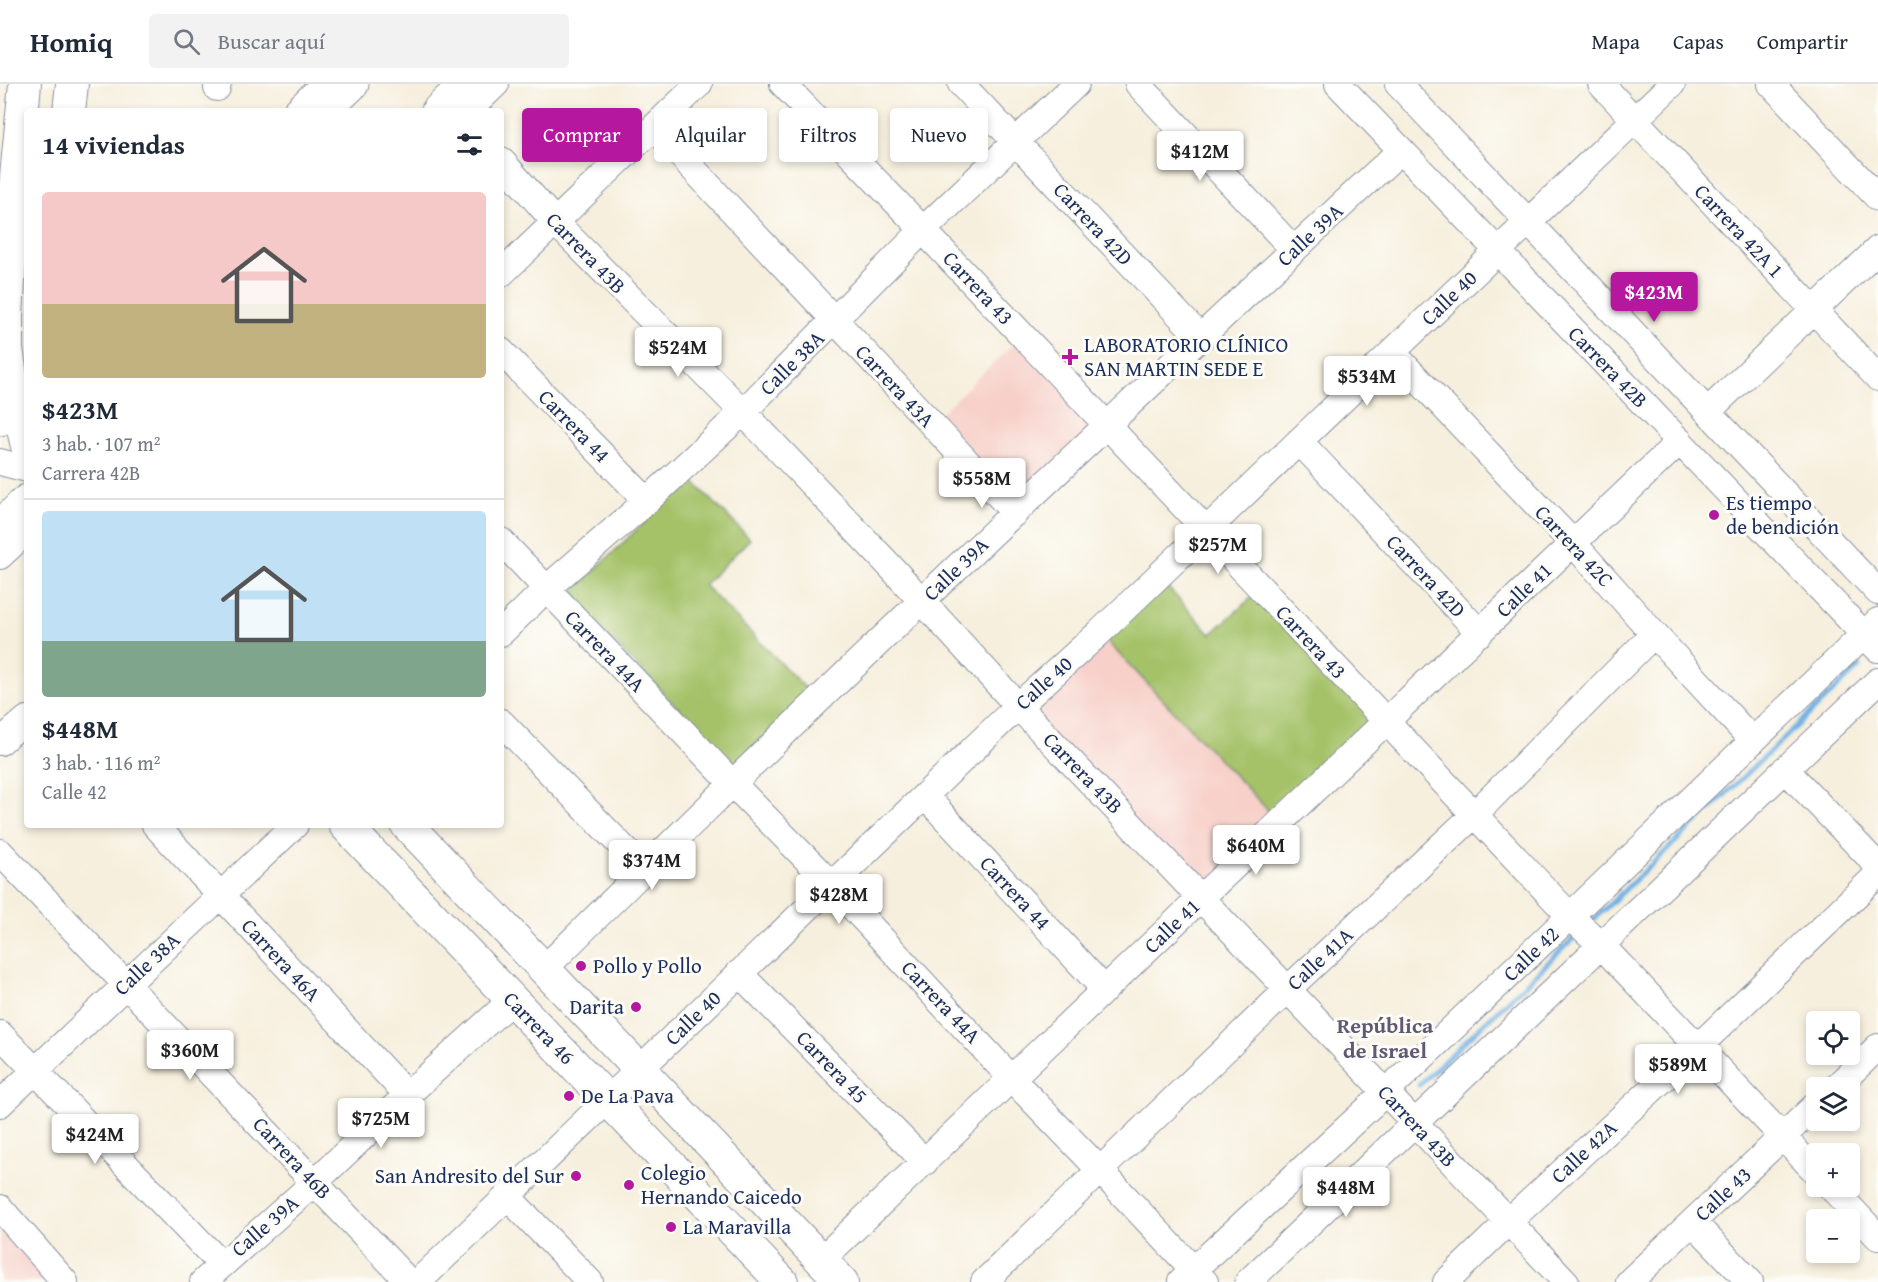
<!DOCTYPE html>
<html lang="es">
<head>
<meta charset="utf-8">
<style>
	body { margin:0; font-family:"Gentium Book Plus",serif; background:#f2f2f3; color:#1f2937; height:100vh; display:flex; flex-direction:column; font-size:22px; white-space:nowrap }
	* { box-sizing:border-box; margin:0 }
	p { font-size:20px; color:#747a83 }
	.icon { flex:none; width:33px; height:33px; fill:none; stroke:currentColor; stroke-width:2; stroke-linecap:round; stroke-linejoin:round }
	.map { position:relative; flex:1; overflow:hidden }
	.details { position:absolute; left:24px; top:24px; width:480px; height:720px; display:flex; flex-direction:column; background:#fff; border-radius:6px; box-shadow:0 3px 9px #0003 }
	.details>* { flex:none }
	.banner { position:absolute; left:522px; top:24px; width:570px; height:54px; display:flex; gap:12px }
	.fabs { position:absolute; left:1806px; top:927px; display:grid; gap:12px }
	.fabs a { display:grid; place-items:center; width:54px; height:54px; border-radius:6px; background:#fff; box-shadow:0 3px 9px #0003; font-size:30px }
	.price { position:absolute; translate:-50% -51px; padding:0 14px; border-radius:6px; background:#fff; color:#222; font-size:20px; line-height:39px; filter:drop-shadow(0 2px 3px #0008) }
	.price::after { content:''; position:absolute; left:50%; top:36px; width:18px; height:14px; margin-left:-9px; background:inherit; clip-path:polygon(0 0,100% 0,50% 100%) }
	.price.selected { background:#b5179e; color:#fff }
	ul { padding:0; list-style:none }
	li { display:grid; align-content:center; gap:12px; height:318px; padding:0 18px }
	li+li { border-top:2px solid #e0e1e3 }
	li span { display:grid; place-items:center; height:186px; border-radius:6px; color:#555 }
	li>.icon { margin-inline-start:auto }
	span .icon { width:108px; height:108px; fill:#fffc; stroke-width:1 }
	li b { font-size:26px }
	h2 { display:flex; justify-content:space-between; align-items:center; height:72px; padding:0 18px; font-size:26px }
	.chip { padding:0 21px; border-radius:6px; background:#fff; box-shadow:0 3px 9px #0003; font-size:21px; line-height:54px }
	.chip.selected { background:#b5179e; color:#fff }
	header { display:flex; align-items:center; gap:36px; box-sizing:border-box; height:84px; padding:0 30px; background:#fff; border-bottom:2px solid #e0e1e3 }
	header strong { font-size:28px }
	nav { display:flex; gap:33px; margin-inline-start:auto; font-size:21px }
	.search { width:420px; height:54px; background:#f2f2f3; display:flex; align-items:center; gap:15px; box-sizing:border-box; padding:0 21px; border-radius:6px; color:#747a83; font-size:22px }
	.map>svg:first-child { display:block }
	.built { fill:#f7d0c9 }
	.green { fill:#a5c269; stroke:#607864; stroke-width:1.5 }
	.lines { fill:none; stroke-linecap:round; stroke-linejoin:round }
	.stream { stroke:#71b2e5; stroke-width:5 }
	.minor-casing { stroke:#888f9e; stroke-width:28 }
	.major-casing { stroke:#888f9e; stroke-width:34 }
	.highway-casing { stroke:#888f9e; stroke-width:35 }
	.minor { stroke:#fff; stroke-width:26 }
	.major { stroke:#fff; stroke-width:32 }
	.highway { stroke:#fff; stroke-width:33 }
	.poi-dot { fill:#b5179e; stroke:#fdfcf7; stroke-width:2 }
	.labels { text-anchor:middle; stroke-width:6; stroke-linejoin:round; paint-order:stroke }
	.street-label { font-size:21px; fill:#1b2f5e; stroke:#fdfcf7 }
	.poi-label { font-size:21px; fill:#1b2f5e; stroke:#fdfcf7; text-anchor:start }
	.neighbourhood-label { font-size:22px; font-weight:bold; fill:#605975; stroke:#fdfcf7 }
</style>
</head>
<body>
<header>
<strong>Homiq</strong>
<div class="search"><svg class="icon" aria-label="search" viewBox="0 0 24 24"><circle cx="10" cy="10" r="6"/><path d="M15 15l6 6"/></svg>Buscar aquí</div>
<nav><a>Mapa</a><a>Capas</a><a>Compartir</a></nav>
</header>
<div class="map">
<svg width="1878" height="1198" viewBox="0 0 1878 1198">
	<rect width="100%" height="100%" fill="#fdfcf7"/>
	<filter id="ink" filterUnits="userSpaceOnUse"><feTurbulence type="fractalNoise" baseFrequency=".0167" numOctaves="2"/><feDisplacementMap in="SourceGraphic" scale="12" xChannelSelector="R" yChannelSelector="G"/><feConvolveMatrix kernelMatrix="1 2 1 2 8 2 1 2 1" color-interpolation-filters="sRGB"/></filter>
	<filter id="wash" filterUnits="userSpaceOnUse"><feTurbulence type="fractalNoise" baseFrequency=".008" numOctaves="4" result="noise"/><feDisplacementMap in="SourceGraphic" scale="24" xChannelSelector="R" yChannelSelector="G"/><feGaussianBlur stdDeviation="1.35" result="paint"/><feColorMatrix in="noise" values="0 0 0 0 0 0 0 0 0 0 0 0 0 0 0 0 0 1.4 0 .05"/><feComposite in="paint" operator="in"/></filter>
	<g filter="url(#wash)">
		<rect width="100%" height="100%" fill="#f6efdd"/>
		<path class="built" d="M1022,252L1108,342L1015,429L930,339Z
			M1099,549L1280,739L1201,814L1018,622Z
			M0,1142L52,1198H0Z"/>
		<path class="green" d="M690,394L750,455L704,501L810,609L735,682L568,512Z
			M1158,493L1211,550L1261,505L1386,638L1280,739L1099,549Z"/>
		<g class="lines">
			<path class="stream" d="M1589,840L1860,582
				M1419,1001L1578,850"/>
		</g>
	</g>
	<g filter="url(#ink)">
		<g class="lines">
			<defs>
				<path id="minor" d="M783,0L923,146L1570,832L1601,861L1816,1088
					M961,0L1201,254
					M1138,0L1294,166
					M1338,0L1878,565
					M1398,0L1878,508
					M1601,0L1878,294
					M1771,0L1878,114
					M217,4L218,0
					M296,27L324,0
					M468,27L496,0
					M654,43L1015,429
					M501,76L555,138L743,328L889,481L1018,622L1566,1198
					M501,190L699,0
					M501,267L647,417
					M1392,268L1573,459L1654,550L1753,657
					M1708,327L1878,165
					M1299,357L1480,549
					M0,378L27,385
					M501,457L732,699L832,801L1012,995L1099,1085L1205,1198
					M0,472L27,447
					M501,549L546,505L647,417L743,328L923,146L1076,0
					M501,638L644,785
					M0,658L27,635
					M1785,685L1878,782
					M925,712L1105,906
					M155,741L407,1011
					M0,768L409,1198
					M544,885C824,606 1112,335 1401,66
					M739,889L925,1078
					M0,950L221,1180
					M1835,1004L1878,963
					M0,1020L295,741
					M1830,1102L1878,1153
					M507,1112L590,1198
					M0,1124L65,1198
					M1693,1138L1750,1198
					M821,1176L1680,357
					M1181,1197L1386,1008L1878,537
					M203,1198L315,1098L407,1011L512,916
					M418,1198L1018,622L1099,549L1672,0
					M984,1198L1288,905L1475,730L1654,550
					M1248,1198L1878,597
					M1446,1198L1508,1138L1698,963L1878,790
					M1629,1198L1816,1021"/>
				<path id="major" d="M25,0L14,113L7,231V265L12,298L27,362
					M69,27L72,0
					M345,741L782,1198
					M407,741L842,1198"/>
				<path id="highway" d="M323,27L352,0
					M438,27L466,0
					M0,335L27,310
					M0,443L27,417"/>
			</defs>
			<use href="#minor" class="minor-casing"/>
			<use href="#major" class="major-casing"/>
			<use href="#highway" class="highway-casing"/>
			<use href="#minor" class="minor"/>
			<use href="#major" class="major"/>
			<use href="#highway" class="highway"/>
		</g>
	</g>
	<g class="poi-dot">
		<path d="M1067 264h6v6h6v6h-6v6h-6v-6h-6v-6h6z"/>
		<circle cx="1714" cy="431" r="6"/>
		<circle cx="581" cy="882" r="6"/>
		<circle cx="636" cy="923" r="6"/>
		<circle cx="569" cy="1012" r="6"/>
		<circle cx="576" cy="1092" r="6"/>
		<circle cx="629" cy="1101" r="6"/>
		<circle cx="671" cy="1143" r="6"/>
	</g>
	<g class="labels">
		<g class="street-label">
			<text transform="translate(1093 140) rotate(47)" y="7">Carrera 42D</text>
			<text transform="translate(1739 147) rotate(47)" y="7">Carrera 42A 1</text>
			<text transform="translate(1310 151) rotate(-43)" y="7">Calle 39A</text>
			<text transform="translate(586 169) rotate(46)" y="7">Carrera 43B</text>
			<text transform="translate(978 204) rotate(47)" y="7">Carrera 43</text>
			<text transform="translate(1449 214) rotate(-44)" y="7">Calle 40</text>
			<text transform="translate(792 279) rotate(-45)" y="7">Calle 38A</text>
			<text transform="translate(1608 283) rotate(46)" y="7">Carrera 42B</text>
			<text transform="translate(895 302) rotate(47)" y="7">Carrera 43A</text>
			<text transform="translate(574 342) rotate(46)" y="7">Carrera 44</text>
			<text transform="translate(1574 462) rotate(47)" y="7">Carrera 42C</text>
			<text transform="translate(956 485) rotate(-44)" y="7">Calle 39A</text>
			<text transform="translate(1426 492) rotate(47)" y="7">Carrera 42D</text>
			<text transform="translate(1524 506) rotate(-44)" y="7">Calle 41</text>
			<text transform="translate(1311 558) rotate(47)" y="7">Carrera 43</text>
			<text transform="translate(605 567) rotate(46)" y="7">Carrera 44A</text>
			<text transform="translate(1044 599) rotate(-42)" y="7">Calle 40</text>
			<text transform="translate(1083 689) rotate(46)" y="7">Carrera 43B</text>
			<text transform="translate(1015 809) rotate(47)" y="7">Carrera 44</text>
			<text transform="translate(1172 842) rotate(-44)" y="7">Calle 41</text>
			<text transform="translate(1531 870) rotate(-44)" y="7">Calle 42</text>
			<text transform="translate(1320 875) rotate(-43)" y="7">Calle 41A</text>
			<text transform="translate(281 876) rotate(47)" y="7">Carrera 46A</text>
			<text transform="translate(147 880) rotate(-43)" y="7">Calle 38A</text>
			<text transform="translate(941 918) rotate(47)" y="7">Carrera 44A</text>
			<text transform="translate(693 934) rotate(-44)" y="7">Calle 40</text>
			<text transform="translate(539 944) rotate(46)" y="7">Carrera 46</text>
			<text transform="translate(832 983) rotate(46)" y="7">Carrera 45</text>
			<text transform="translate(1417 1042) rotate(47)" y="7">Carrera 43B</text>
			<text transform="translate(1584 1068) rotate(-43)" y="7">Calle 42A</text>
			<text transform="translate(292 1074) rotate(47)" y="7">Carrera 46B</text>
			<text transform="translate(1723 1110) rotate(-43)" y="7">Calle 43</text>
			<text transform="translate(265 1142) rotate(-41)" y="7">Calle 39A</text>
		</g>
		<g class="poi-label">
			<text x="1084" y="268">LABORATORIO CLÍNICO<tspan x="1084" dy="24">SAN MARTIN SEDE E</tspan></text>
			<text x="1726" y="426">Es tiempo<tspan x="1726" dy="24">de bendición</tspan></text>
			<text x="593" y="889">Pollo y Pollo</text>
			<text x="624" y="930" text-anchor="end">Darita</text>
			<text x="581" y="1019">De La Pava</text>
			<text x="641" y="1096">Colegio<tspan x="641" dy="24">Hernando Caicedo</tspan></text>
			<text x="564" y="1099" text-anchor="end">San Andresito del Sur</text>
			<text x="683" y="1150">La Maravilla</text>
		</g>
		<g class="neighbourhood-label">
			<text x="1385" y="949">República<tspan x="1385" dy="25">de Israel</tspan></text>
		</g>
	</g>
</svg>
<div class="fabs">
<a><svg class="icon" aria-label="locate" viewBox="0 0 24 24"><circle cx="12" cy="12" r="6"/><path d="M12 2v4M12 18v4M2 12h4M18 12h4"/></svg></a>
<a><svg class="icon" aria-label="layers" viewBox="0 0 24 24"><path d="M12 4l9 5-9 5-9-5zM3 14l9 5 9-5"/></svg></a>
<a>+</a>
<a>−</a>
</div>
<b class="price" style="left:1200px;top:98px">$412M</b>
<b class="price selected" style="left:1654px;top:239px">$423M</b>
<b class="price" style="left:678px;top:294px">$524M</b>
<b class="price" style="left:1367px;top:323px">$534M</b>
<b class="price" style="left:982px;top:425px">$558M</b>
<b class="price" style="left:1218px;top:491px">$257M</b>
<b class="price" style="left:1256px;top:792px">$640M</b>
<b class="price" style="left:652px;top:807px">$374M</b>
<b class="price" style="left:839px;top:841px">$428M</b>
<b class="price" style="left:190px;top:997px">$360M</b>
<b class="price" style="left:1678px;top:1011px">$589M</b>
<b class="price" style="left:381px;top:1065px">$725M</b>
<b class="price" style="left:95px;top:1081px">$424M</b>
<b class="price" style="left:1346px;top:1134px">$448M</b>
<div class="banner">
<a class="chip selected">Comprar</a>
<a class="chip">Alquilar</a>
<a class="chip">Filtros</a>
<a class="chip">Nuevo</a>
</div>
<section class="details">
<h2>14 viviendas<svg class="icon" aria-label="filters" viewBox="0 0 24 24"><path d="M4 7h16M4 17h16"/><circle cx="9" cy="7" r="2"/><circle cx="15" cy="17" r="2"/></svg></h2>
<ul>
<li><span style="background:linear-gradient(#f6c9c9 60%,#c2b280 0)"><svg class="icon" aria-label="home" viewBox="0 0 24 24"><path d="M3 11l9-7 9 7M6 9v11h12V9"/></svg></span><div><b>$423M</b><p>3 hab. · 107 m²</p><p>Carrera 42B</p></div></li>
<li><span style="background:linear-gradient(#bfe0f5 70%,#7fa58c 0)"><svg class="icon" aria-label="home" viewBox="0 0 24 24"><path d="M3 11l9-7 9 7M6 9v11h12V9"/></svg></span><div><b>$448M</b><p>3 hab. · 116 m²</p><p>Calle 42</p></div></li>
</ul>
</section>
</div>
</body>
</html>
